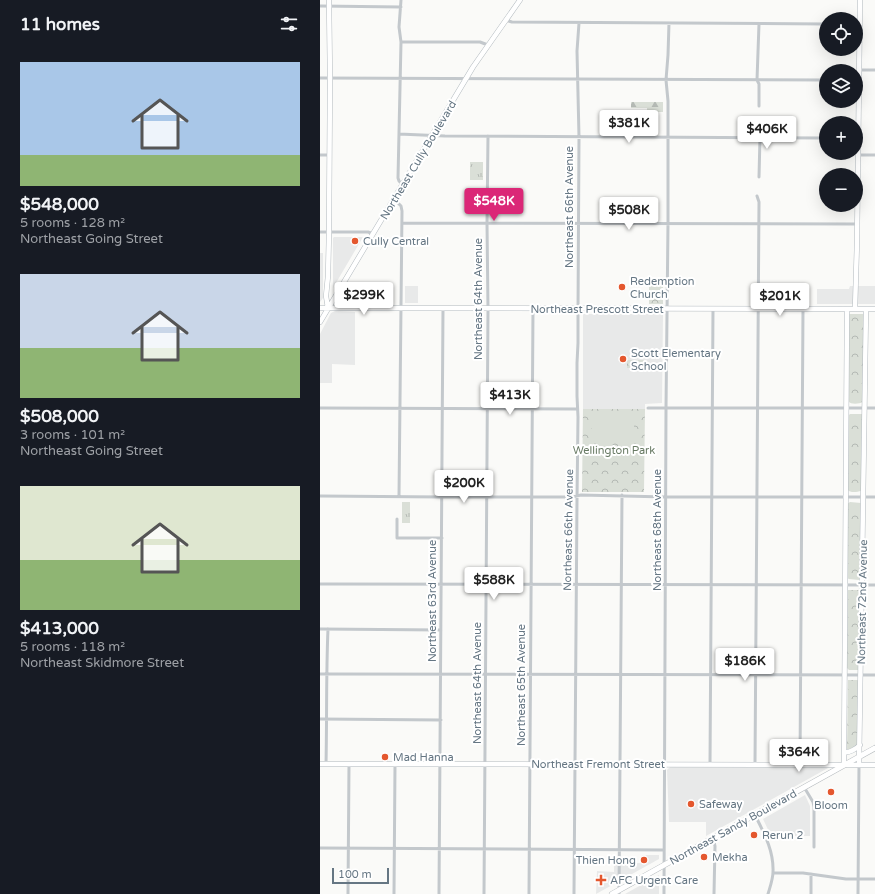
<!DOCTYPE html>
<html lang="en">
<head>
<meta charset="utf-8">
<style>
	body { margin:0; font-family:"Varela Round",sans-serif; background:#20242c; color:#f1f3f6; height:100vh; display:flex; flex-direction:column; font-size:15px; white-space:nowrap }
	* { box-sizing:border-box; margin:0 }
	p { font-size:13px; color:#9ea1a6 }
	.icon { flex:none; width:22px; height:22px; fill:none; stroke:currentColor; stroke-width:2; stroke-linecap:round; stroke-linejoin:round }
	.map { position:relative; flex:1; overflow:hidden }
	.panel { display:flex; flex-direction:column; background:#171b24; width:320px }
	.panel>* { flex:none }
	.fabs { position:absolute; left:499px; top:12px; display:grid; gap:8px }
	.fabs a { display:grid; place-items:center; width:44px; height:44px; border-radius:50%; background:#171b24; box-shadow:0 4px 16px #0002; font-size:20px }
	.scale { position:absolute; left:12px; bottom:10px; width:57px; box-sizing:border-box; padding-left:4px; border:2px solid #657683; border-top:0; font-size:11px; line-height:14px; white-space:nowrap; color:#657683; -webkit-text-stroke:3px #fff; paint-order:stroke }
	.price { position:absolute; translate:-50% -34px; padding:0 9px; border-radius:4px; background:#fff; color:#222; font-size:13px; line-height:26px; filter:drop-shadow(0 1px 2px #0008) }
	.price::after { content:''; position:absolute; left:50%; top:24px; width:12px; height:9px; margin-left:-6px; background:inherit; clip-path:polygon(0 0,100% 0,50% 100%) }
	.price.selected { background:#db2777; color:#fff }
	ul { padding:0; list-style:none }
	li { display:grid; align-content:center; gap:8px; height:212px; padding:0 20px }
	li span { display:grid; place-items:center; height:124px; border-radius:0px; color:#555 }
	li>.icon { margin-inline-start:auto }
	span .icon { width:72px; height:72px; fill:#fffc; stroke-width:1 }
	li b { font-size:17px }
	h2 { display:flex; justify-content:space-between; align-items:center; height:48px; padding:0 20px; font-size:17px }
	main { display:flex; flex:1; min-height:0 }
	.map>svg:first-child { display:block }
	.built { fill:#e8e9e9 }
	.grass { fill:url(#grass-tufts) }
	.forest { fill:url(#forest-firs) }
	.park { fill:url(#park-crowns) }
	.garden { fill:#dadfd7 }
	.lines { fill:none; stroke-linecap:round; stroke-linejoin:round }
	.secondary-casing { stroke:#b3babf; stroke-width:5.5 }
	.primary-casing { stroke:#b5babe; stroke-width:6 }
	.street { stroke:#c3c8cc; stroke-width:3 }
	.secondary { stroke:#fff; stroke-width:4.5 }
	.primary { stroke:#fff; stroke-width:5 }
	.poi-dot { fill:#e4572e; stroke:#fff; stroke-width:1.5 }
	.labels { text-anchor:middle; stroke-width:4; stroke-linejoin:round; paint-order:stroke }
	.street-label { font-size:11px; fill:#657683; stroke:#fff }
	.poi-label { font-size:11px; fill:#657683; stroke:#fff; text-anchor:start }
	.park-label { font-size:11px; fill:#687a64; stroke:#fff }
</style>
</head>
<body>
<main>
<section class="panel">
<h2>11 homes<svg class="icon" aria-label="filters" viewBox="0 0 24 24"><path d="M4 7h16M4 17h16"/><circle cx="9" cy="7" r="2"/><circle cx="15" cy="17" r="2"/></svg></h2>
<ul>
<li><span style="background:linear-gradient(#a9c7e8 75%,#8fb573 0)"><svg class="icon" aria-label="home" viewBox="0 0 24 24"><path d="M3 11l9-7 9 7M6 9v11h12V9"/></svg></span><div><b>$548,000</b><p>5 rooms · 128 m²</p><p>Northeast Going Street</p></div></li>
<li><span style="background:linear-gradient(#c9d6e8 60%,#8fb573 0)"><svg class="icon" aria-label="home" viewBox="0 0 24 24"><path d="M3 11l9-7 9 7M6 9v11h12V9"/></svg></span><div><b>$508,000</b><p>3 rooms · 101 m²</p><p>Northeast Going Street</p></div></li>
<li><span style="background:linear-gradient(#dfe7d0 60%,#8fb573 0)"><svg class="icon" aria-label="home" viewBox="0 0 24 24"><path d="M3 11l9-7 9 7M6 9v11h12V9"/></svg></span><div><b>$413,000</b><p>5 rooms · 118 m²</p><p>Northeast Skidmore Street</p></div></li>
</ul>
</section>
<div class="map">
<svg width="555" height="894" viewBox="0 0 555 894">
	<defs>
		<pattern id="grass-tufts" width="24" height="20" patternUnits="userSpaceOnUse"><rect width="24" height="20" fill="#dadfd7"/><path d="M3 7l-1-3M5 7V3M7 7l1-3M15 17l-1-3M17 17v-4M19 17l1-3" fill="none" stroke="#b4b9b4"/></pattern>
		<pattern id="forest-firs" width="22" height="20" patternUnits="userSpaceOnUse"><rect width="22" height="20" fill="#dadfd7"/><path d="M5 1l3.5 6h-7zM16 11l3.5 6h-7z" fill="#b4b9b4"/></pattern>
		<pattern id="park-crowns" width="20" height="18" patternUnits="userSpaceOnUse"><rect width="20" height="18" fill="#dadfd7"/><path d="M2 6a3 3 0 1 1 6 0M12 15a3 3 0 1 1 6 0" fill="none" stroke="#b4b9b4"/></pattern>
	</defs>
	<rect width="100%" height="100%" fill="#fafaf8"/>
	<path class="built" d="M14,237H43L13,288V238Z
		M0,253H3V298L0,302Z
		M85,286H98V303H85Z
		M530,286H555V304H497V289H529Z
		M15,311L35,312V365L12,364V383H0V334L11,313Z
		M263,314H343L342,403L325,404V409H263Z
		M350,767L508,768L386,836V822H349L347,770Z
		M485,795L490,806V836H451L443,819Z
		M322,855H339V859L276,894L277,871L294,872V863H321Z
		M339,875V894H305Z"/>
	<path class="grass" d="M150,162H163V180H150Z
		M82,502H90V523H82Z"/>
	<path class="forest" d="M311,102H343V112H327V108H311Z"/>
	<path class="park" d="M329,281H343V304H329Z
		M529,314H545L543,402C539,404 531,405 528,401Z
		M307,360H324V368H307Z
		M263,409H325L324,492H262Z
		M530,414H542L541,491C537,492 530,493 528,490V416Z
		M530,502L541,503L540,579L539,580L529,579L527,578V504Z
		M528,590H539V669L538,670H529L527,668Z
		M528,680H537L538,681L537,745L531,749L528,750L527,749Z"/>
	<path class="garden" d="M272,415H314V441H272Z"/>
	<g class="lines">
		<defs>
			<path id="secondary" d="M0,308L555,309
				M8,308L6,296L8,276L9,232L10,78L9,0
				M535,309L537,242L540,0
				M0,322L153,67L200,0
				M525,752C529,753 536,749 540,745
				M0,764L555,765
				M524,765L527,309
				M539,765L546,309"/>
			<path id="primary" d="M292,894L555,748"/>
		</defs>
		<use href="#secondary" class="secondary-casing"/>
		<use href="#primary" class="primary-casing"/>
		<path class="street" d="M81,0L79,27L81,42L78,178L79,181L82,184
			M0,6L81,7
			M185,20L192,22L506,24
			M439,24L437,80L439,84V106
			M81,42H160L168,45
			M539,70H555
			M0,78L506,80
			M79,134L125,136L506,138
			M0,155H9
			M538,155H555
			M439,177L440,137
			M74,199L81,206L82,211L79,496
			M82,223L537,224
			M0,232H48L54,234
			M0,408L257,409
			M328,408H555
			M0,496L122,497H252L261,495L346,497H555
			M77,519V538H122
			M0,584L555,585
			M0,629L121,630
			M0,674L555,675
			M0,719L121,720
			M6,764C7,719 6,674 8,629
			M390,765L393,309
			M435,765L439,202L437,196
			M480,765L483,309
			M484,787L493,802L494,807V847
			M435,815C444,833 454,851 453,872C453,879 450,887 448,894
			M393,838L395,846L394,894
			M0,848L344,850
			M453,873H483L526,879H555
			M28,894L29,764
			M74,894L75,765
			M119,894L123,308
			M164,894L168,309L167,223L168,136
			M209,894L213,309
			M254,894L257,500L258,417L257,396V363L258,343V313L259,137L257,51L259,23
			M299,894L302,495
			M344,894L346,408L348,223V101L346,80L348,55L349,23
			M491,894V874
			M538,894L539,765"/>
		<use href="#secondary" class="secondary"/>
		<use href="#primary" class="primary"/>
	</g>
	<g class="poi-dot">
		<circle cx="35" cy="241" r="4"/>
		<circle cx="302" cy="287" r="4"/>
		<circle cx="303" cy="359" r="4"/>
		<circle cx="65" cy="757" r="4"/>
		<circle cx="511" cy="792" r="4"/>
		<circle cx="371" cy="804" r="4"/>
		<circle cx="434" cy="835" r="4"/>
		<circle cx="384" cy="857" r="4"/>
		<circle cx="324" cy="860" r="4"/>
		<path d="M279 874h4v4h4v4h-4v4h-4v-4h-4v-4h4z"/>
	</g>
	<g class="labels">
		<g class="street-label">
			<text transform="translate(98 160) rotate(-59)" y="4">Northeast Cully Boulevard</text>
			<text transform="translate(249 207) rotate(-90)" y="4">Northeast 66th Avenue</text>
			<text transform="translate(158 299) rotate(-90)" y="4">Northeast 64th Avenue</text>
			<text x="277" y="313">Northeast Prescott Street</text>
			<text transform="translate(248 530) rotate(-89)" y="4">Northeast 66th Avenue</text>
			<text transform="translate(337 530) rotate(-90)" y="4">Northeast 68th Avenue</text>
			<text transform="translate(112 601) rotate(-90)" y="4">Northeast 63rd Avenue</text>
			<text transform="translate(542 602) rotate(-89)" y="4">Northeast 72nd Avenue</text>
			<text transform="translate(157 683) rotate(-90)" y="4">Northeast 64th Avenue</text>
			<text transform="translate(201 685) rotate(-90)" y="4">Northeast 65th Avenue</text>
			<text x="278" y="768">Northeast Fremont Street</text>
			<text transform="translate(413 827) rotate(-29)" y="4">Northeast Sandy Boulevard</text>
		</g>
		<g class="poi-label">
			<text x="43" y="245">Cully Central</text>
			<text x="310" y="285">Redemption<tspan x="310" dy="13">Church</tspan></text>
			<text x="311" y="357">Scott Elementary<tspan x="311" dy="13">School</tspan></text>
			<text x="73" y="761">Mad Hanna</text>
			<text x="379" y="808">Safeway</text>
			<text x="511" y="809" text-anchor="middle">Bloom</text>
			<text x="442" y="839">Rerun 2</text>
			<text x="392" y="861">Mekha</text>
			<text x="316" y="864" text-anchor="end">Thien Hong</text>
			<text x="290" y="884">AFC Urgent Care</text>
		</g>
		<g class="park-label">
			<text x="294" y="454">Wellington Park</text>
		</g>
	</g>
</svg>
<div class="fabs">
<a><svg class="icon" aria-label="locate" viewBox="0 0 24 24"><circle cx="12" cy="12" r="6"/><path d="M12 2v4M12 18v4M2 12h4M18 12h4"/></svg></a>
<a><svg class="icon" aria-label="layers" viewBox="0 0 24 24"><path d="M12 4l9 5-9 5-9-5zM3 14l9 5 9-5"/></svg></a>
<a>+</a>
<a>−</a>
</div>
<div class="scale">100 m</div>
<b class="price" style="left:309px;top:144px">$381K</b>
<b class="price" style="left:447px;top:150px">$406K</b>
<b class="price selected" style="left:174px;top:222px">$548K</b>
<b class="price" style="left:309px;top:231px">$508K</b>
<b class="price" style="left:44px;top:316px">$299K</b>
<b class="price" style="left:460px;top:317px">$201K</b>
<b class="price" style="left:190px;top:416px">$413K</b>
<b class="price" style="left:144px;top:504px">$200K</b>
<b class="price" style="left:174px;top:601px">$588K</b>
<b class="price" style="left:425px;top:682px">$186K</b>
<b class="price" style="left:479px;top:773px">$364K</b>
</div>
</main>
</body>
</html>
